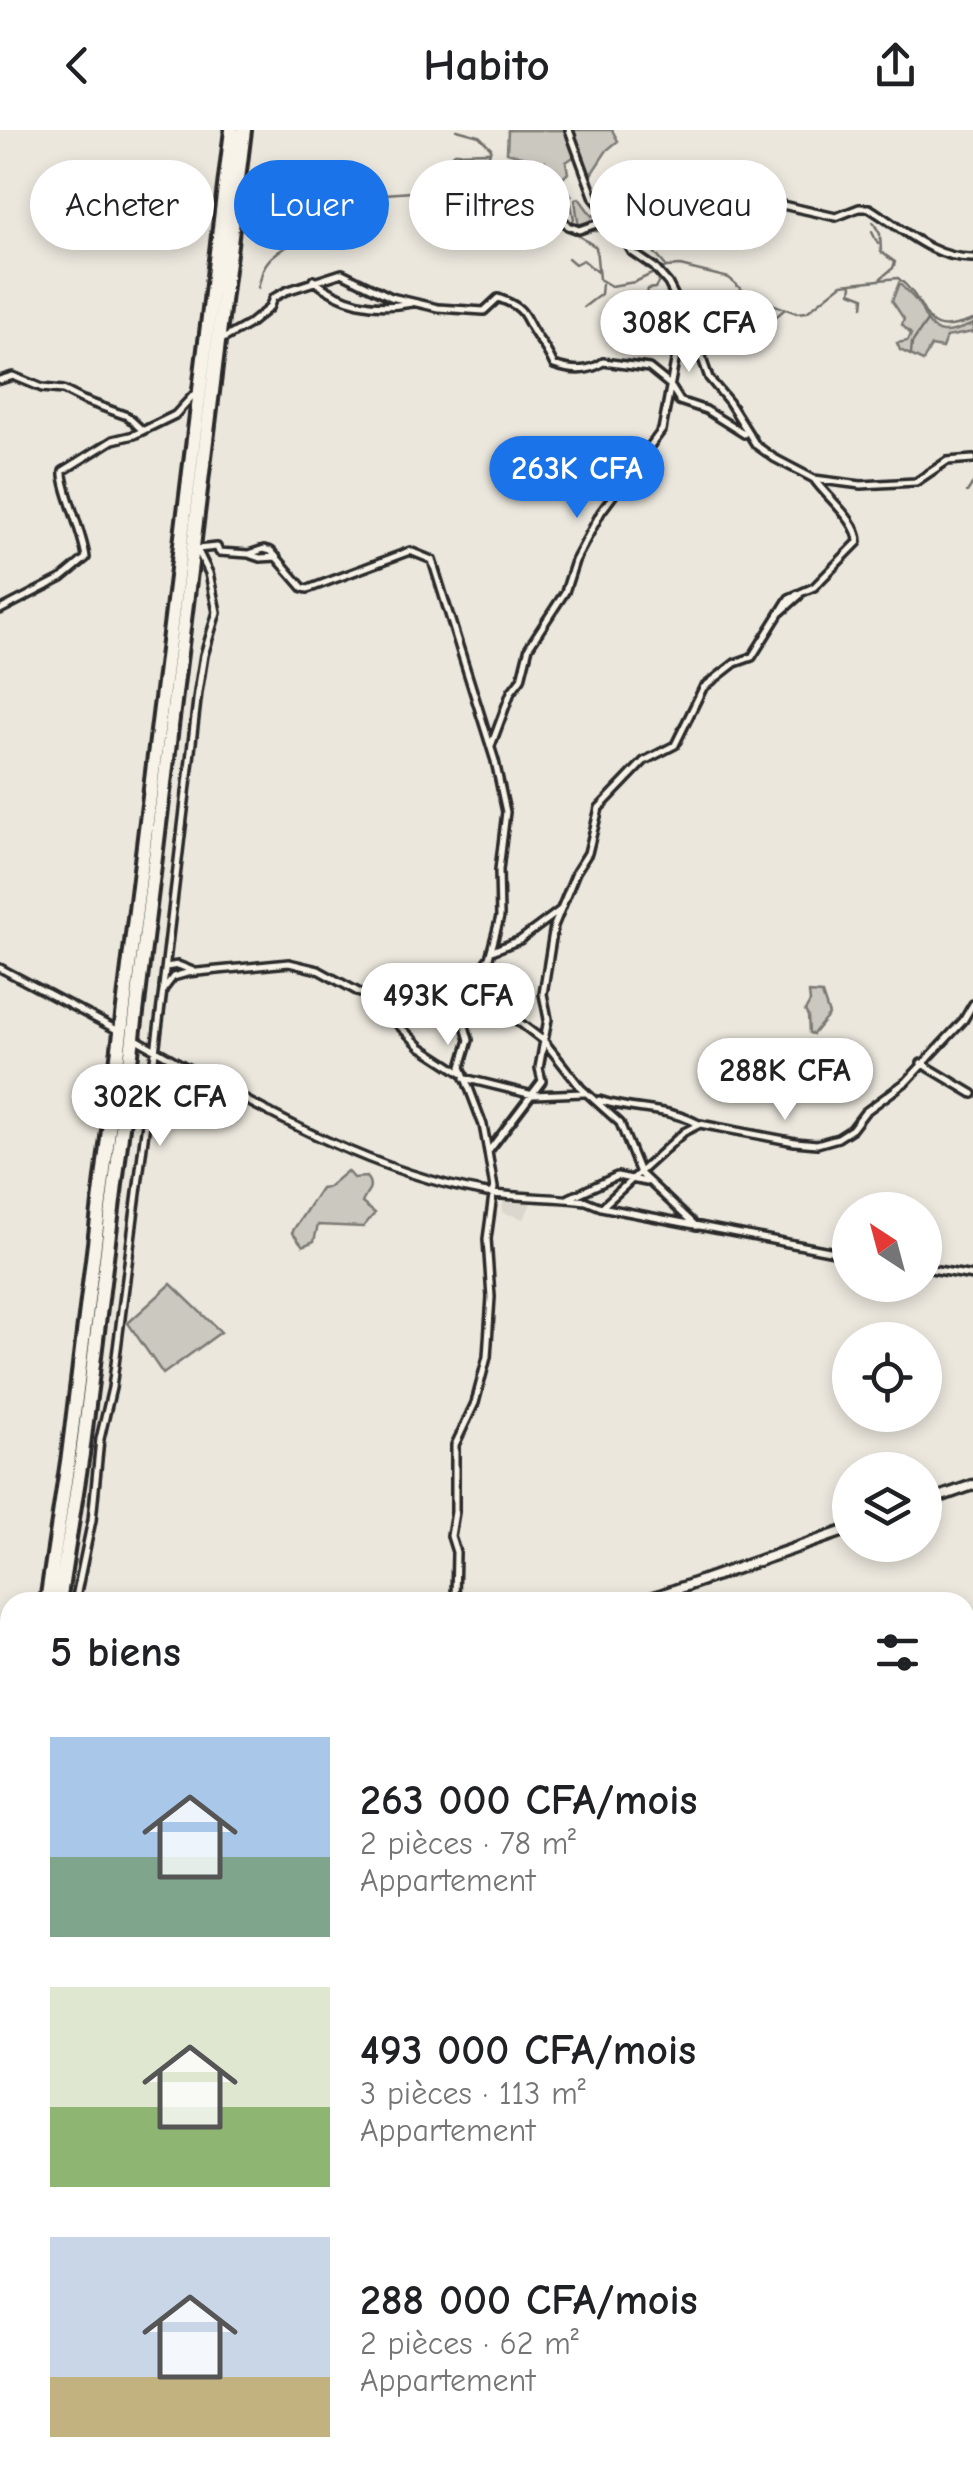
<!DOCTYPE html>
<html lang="fr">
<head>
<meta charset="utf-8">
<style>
	body { margin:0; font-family:"Comic Neue",sans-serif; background:#f2f2f2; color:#202124; height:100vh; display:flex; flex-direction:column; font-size:38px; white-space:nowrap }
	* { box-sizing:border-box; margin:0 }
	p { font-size:32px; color:#757577 }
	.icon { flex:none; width:55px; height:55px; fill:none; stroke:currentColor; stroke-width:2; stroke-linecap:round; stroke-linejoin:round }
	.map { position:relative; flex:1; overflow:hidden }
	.details { position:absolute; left:0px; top:1462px; width:975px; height:892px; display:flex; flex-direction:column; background:#fff; border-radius:30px 30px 0 0; box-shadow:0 5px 15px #0003 }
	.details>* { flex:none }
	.banner { position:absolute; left:30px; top:30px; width:915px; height:90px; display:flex; gap:20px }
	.needle { width:65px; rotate:324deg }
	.controls { position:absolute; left:832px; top:1062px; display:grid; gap:20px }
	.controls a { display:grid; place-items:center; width:110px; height:110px; border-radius:50%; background:#fff; box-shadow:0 5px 15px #0003; font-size:50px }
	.price { position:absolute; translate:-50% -85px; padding:0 22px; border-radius:35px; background:#fff; color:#222; font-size:32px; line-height:65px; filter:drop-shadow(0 2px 5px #0008) }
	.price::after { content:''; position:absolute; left:50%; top:60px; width:30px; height:22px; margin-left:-15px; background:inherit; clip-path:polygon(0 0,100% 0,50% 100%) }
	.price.selected { background:#1a73e8; color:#fff }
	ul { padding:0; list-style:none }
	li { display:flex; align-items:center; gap:30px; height:250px; padding:0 50px }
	li span { display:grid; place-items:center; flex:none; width:280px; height:200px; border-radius:0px; color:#555 }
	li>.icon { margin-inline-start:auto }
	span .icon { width:120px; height:120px; fill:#fffc; stroke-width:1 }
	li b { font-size:42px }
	h2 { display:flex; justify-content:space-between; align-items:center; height:120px; padding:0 50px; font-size:42px }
	.tag { padding:0 35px; border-radius:45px; background:#fff; box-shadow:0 5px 15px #0003; font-size:35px; line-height:90px }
	.tag.selected { background:#1a73e8; color:#fff }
	header { display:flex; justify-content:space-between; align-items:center; height:130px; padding:0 50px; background:#fff; font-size:45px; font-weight:800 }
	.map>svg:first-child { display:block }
	.built { fill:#dbd7ce }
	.green { fill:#cbc8bf; stroke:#7b7a75; stroke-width:2.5 }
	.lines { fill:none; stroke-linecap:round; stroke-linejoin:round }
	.stream { stroke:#72716c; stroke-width:2.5 }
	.minor-casing { stroke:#2b2b2b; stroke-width:12 }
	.tertiary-casing { stroke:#2b2b2b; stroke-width:15 }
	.trunk-casing { stroke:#2b2b2b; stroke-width:20 }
	.minor { stroke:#f7f3e8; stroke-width:5 }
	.tertiary { stroke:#f7f3e8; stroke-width:8 }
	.trunk { stroke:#f7f3e8; stroke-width:12 }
</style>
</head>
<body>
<header><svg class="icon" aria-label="back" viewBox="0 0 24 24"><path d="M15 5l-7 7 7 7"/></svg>Habito<svg class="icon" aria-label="share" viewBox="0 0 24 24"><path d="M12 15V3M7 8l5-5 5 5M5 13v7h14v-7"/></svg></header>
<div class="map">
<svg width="973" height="2354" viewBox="0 0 973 2354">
	<rect width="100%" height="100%" fill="#ebe7dd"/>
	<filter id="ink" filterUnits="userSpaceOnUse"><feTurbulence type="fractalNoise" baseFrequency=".01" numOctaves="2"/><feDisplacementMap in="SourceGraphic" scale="20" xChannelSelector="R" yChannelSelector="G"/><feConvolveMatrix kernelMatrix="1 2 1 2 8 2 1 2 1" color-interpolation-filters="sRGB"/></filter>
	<g filter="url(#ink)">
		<path class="built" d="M504,1064L534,1067L524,1089L502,1082Z"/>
		<path class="green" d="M508,0H612L618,11L607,20L588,49L592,61L605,68L628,64L639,72L614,91L612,101H586L578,92L575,70L579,68L592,86L602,80L591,66L575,26L566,32L568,43L561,50L572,66L563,71L546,41L548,39L545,31L537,34L532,29L507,22Z
			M899,153C906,161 917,169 921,178C933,209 945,205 973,194V202L946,207L942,218L931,216L923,231L900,220L897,213L908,211L911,204L902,195L904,189L892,171Z
			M809,863L822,864L829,885L813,904L809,903L808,886L805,881L810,872Z
			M347,1041L353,1048L366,1047C375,1057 366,1063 362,1073L375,1083L363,1097L318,1095L314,1111L303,1116L292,1102L321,1058L328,1057Z
			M171,1154L221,1202L163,1244L128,1193Z
			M10,1865V1947H0V1883Z"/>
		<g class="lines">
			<path class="stream" d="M457,0L479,6L491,18L488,29C522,55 541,15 561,83
				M470,48L490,35
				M516,53L529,58L541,72
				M482,57L495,52L492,34
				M570,69L574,89L570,96
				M873,92L880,104L881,122L895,132L893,138L881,148
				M568,99L596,117L599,149L611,156L635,152L666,137L680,136L729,148L749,166L797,183L807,182L842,154L898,148C935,177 916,211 973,190
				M491,101L499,96L543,91L546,87L541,75L553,70
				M872,102L878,114
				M653,121L665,135
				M568,128L575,134L583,130L597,142
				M852,155L851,162L864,167L863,177
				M258,158C261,150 261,141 266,134C282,109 329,107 351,82V74L357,66L412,62L455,23L489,22
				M584,177L601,164L602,154
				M771,191L785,179
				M635,210L634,198L644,174
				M641,217L643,184L648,159L655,158L661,148
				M911,224L912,213L927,191
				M967,362L973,353
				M0,2041L10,2034
				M965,2168L973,2169
				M0,2190L10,2174"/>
			<defs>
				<path id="minor" d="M569,0L594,68L613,90L662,75L700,69L760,70L836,87L859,78H869C902,98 932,129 973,128
					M560,86L568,96L579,100L611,89
					M613,90L632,122L654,137L668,153L692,200L709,248L729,272L756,315L774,328L814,349L861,355L916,352L947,331L973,329
					M625,106L635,87
					M313,150C343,174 374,180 412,173
					M223,209L248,195L269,178L273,168L286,161L342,143L391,167L438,178L484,181L498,168C529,179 522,186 537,207C544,216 549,224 554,235C571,241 588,243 603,232L649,238L670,255L680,271
					M0,250L13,246L42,258L63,260L83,270L127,286L142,300
					M679,271L706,280L744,304
					M197,419L217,417L219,422L249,424L264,419L271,421L303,458L308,459L410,421L432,430L495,631L506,682L499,740L500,787L488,832L515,889L544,911L581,958L620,993L640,1043L696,1096
					M251,425L260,428L277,427
					M0,480L62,448L86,428C84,406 61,355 63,341L113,310L134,305L175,285L198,260
					M781,482L799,466
					M491,616L511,562L521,549L529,517L565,462L575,431L601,382L662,300L679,210L678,172
					M492,821L520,810L559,781
					M488,829L462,866L461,882L469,910L461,937L483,995L488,1022
					M166,837L178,835L193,841
					M0,838L117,900
					M163,857L198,562L204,525L217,482L209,443L198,421
					M136,909C246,970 361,1041 487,1063C519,1068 553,1067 586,1071L601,1077L850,1125
					M921,933L973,964
					M464,948L533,965L584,963
					M599,970C634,982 664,976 699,994
					M569,1068L617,1046L646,1052
					M604,1075L684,1002L700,994L795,1012L817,1014L838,1008L852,999L865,982L907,951L963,891L973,874
					M925,1138L973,1146
					M75,1472L92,1390L100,1309L112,1258L163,860L173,847L187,843L289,833L318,840L373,870L421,917L461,943
					M455,1472L456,1422L451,1406L455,1382V1315L475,1273L487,1227L491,1167L487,1109L494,1058L488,1022L542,951L539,938L548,889L543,864L554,796L576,742L588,723L599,678L644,631L675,615L703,558L735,533L752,527L789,468L814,457L858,412C858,391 827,368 814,349
					M0,2162L10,2168
					M125,2354L128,2345
					M162,2354L165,2345
					M197,2354L200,2345
					M268,2354L271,2345
					M339,2354L342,2345"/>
				<path id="tertiary" d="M925,1372L973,1355
					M640,1472L850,1399"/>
				<path id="trunk" d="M47,1472L69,1325L232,0
					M59,1472L82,1324L244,0
					M0,1705L10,1661
					M0,1753L10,1714"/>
			</defs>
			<use href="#minor" class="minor-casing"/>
			<use href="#tertiary" class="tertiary-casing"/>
			<use href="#trunk" class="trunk-casing"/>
			<use href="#minor" class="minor"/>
			<use href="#tertiary" class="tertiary"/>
			<use href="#trunk" class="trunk"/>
		</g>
	</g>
</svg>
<div class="controls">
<a><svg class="needle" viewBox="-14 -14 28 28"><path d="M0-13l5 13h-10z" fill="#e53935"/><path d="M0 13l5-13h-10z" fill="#757577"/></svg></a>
<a><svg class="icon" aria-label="locate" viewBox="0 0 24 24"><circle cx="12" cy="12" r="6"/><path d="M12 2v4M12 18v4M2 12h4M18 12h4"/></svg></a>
<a><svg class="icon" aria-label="layers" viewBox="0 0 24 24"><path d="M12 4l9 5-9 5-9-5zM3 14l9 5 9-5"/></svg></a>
</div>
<b class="price" style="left:689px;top:245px">308K CFA</b>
<b class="price selected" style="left:577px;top:391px">263K CFA</b>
<b class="price" style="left:448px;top:918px">493K CFA</b>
<b class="price" style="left:785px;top:993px">288K CFA</b>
<b class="price" style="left:160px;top:1019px">302K CFA</b>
<div class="banner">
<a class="tag">Acheter</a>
<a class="tag selected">Louer</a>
<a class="tag">Filtres</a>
<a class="tag">Nouveau</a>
</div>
<section class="details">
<h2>5 biens<svg class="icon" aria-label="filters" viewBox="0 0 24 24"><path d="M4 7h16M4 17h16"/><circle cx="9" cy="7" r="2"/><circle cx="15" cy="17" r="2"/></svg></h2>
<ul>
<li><span style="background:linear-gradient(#a9c7e8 60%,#7fa58c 0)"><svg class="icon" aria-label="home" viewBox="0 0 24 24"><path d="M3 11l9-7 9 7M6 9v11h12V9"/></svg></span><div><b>263 000 CFA/mois</b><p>2 pièces · 78 m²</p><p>Appartement</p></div></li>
<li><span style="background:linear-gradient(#dfe7d0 60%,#8fb573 0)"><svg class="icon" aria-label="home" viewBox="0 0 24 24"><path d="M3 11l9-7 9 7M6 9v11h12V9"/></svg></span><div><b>493 000 CFA/mois</b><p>3 pièces · 113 m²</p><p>Appartement</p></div></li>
<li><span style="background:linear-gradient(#c9d6e8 70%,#c2b280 0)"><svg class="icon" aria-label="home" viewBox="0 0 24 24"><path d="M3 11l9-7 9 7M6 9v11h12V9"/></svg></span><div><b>288 000 CFA/mois</b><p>2 pièces · 62 m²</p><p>Appartement</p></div></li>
</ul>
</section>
</div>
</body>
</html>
